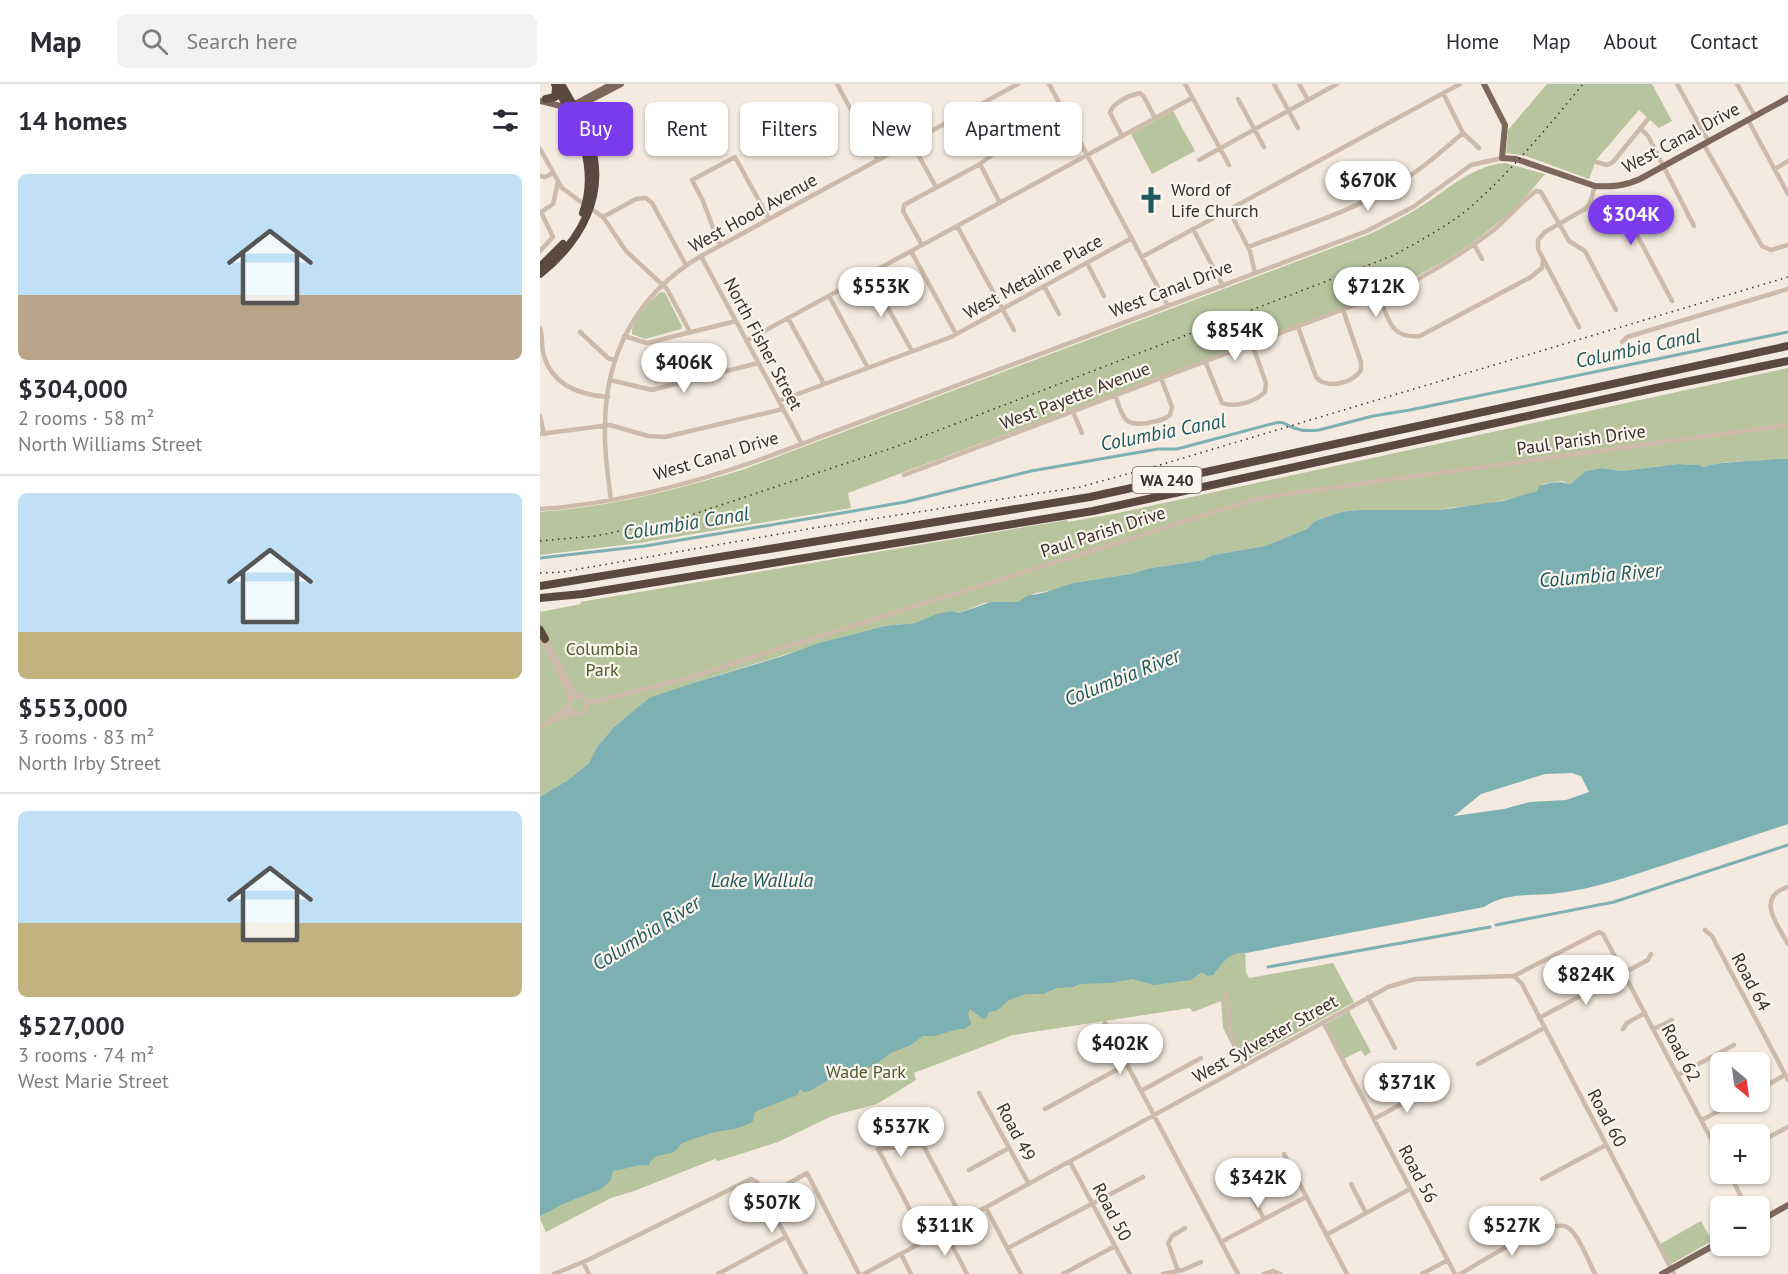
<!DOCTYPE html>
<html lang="en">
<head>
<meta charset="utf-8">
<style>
	body { margin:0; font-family:"PT Sans",sans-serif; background:#f2f2f3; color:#2b2b33; height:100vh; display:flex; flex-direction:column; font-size:22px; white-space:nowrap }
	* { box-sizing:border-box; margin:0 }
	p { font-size:20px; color:#7c7c81 }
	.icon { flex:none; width:33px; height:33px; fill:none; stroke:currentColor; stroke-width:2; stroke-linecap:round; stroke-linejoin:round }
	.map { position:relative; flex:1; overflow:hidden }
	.sheet { display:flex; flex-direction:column; background:#fff; width:540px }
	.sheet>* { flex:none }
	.guide { position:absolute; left:18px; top:18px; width:570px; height:54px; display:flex; gap:12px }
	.needle { width:39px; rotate:151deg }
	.buttons { position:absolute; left:1170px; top:968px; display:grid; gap:12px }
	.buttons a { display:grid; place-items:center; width:60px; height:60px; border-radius:9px; background:#fff; box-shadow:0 2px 4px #0004; font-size:30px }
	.price { position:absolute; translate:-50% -51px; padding:0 14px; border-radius:21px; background:#fff; color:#222; font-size:20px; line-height:39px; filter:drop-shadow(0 2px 3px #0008) }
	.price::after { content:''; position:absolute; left:50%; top:36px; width:18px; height:14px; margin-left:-9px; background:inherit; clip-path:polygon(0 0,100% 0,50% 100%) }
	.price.selected { background:#7c3aed; color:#fff }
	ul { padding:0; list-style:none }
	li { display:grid; align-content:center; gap:12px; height:318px; padding:0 18px }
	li+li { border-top:2px solid #e1e1e2 }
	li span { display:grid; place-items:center; height:186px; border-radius:9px; color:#555 }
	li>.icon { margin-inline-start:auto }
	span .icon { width:108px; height:108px; fill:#fffc; stroke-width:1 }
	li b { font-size:26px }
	h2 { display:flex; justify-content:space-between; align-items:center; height:72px; padding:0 18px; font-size:26px }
	.tag { padding:0 21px; border-radius:9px; background:#fff; box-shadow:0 2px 4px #0004; font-size:21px; line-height:54px }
	.tag.selected { background:#7c3aed; color:#fff }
	header { display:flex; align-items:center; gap:36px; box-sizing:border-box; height:84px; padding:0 30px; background:#fff; border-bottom:2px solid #e1e1e2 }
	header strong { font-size:28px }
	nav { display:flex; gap:33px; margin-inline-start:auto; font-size:21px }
	.search { width:420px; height:54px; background:#f2f2f3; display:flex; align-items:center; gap:15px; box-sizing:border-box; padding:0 21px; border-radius:9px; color:#7c7c81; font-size:22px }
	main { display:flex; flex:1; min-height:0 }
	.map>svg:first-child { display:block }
	.green { fill:#b7c49e }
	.water { fill:#7cb0b2; fill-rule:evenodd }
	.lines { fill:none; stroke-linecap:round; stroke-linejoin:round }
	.canal { stroke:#7cb0b2; stroke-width:3 }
	.minor { stroke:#cdbaaa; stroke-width:4.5 }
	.major { stroke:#7d665a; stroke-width:6 }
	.highway { stroke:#5b4940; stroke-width:8 }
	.rail { stroke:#3a2f2a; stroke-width:1.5; stroke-dasharray:1.5 4.5; stroke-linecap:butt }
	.labels { text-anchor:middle; stroke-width:4.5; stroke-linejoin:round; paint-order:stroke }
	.shield { fill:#fbf4ec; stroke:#746a64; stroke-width:1.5 }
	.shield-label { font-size:16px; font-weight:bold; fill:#3a2f2a }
	.street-label { font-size:18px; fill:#3a2f2a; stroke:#fbf4ec }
	.poi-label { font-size:18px; fill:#3a2f2a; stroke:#fbf4ec; text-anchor:start }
	.park-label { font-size:18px; fill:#495a2c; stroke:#fbf4ec }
	.water-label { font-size:20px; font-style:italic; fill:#1d595e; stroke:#fbf4ec }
</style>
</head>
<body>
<header>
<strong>Map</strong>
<div class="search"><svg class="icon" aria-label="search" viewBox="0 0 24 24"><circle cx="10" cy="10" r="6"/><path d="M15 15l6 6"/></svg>Search here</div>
<nav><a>Home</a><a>Map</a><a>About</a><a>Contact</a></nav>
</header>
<main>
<section class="sheet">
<h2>14 homes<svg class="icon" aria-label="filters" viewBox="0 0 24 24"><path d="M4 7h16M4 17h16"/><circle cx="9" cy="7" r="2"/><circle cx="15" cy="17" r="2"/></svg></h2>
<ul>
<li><span style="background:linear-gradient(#bfe0f5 65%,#b9a48a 0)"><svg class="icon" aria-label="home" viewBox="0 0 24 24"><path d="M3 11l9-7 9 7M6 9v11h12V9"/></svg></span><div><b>$304,000</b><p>2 rooms · 58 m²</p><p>North Williams Street</p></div></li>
<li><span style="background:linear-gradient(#bfe0f5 75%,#c2b280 0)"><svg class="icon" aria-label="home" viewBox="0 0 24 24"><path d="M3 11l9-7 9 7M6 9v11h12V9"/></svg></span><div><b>$553,000</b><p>3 rooms · 83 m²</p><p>North Irby Street</p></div></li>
<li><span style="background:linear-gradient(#bfe0f5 60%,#c2b280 0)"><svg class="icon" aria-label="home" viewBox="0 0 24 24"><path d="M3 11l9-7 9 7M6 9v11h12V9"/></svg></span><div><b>$527,000</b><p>3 rooms · 74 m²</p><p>West Marie Street</p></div></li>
</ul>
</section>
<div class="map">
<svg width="1248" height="1190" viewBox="0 0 1248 1190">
	<rect width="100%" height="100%" fill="#f4eadf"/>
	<path class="green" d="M1007,0H1112L1132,37L1119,44L1099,26L1056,76L1049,95L986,72L966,69L968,46Z
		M633,27L655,67L612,90L591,50Z
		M965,79L1005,90C960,148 898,185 832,213L308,409L311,424L99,459L0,471V428C69,423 136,406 202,386L830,150C848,141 866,132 883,121C910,104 932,82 965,79Z
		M121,208L125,209L142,242L141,245L105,255L92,250C91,236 110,216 121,208Z
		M1248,284V375L1187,378L1163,383L1160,381L1138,380L1081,387L1062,384L1046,387L1030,400L1022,397L1007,399L1003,400L997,407L987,411L937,422L913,423L899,426H818L801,428L775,437L767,445L725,462L673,471L663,476L645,479L611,484L590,490L533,499L514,506L496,509L478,518L444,519L419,529L412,527L375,539L344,542L302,553L153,599L109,615L73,644L57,663L49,679L28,696L0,713V528L41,520L40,518L527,436L528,438L573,430Z
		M705,862L706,888L709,894L793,879L814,918L701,979L683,944L681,917L653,928L650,924L473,951L374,989L376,996L337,1020L292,1032L238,1058L178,1077L175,1075L94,1107L71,1114L6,1148L0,1135V1123L388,930Z
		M809,927L831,968L825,972L821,966L804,975L786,940Z
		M1161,1137L1172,1157L1131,1180L1120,1160Z"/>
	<path class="water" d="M1236,375H1248V740C1209,753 1169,766 1130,779C1093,791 1058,804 1019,809C993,813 967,807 944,823L706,869C689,867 682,880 673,891L667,892L662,888L651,896L621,900L614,901L592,895L571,899L540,900L533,903L517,904L503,910H486L469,916L458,926L449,928L446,934L443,935L430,925L428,930L431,940L425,945H418L395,952H383L371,961L351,969L333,982L313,988L302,995L293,993L270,1007L263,1008L260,1005L257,1011L217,1027L214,1030L213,1037C199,1047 183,1045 168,1050C160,1053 148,1056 141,1060C140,1061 137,1066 135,1067C125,1073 112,1068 109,1082C99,1078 85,1086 73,1087L70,1097L61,1105L25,1119L0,1132V713L28,696L49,679L57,663L73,644L109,614L153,599L243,572L279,559L344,542L375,539L397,530L412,527L419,529L451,518H478L487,512L503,509L533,499L590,490L611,484L645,479L663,476L673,471L725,462L767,445L775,437L801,428L818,426H899L963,417L997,407L999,402C1010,398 1019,397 1030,400L1046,387L1062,384L1081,387L1138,380L1160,381L1163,383C1187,376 1212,378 1236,375ZM1032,689L1041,692L1049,708L1026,716L990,718L964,725L914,732L941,710L1005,690Z"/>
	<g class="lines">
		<path class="canal" d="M0,474L105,462L296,430L365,418L491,387L618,365H637L735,339C744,337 746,341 754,344C762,347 771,347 779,346L833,332L870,326L1248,248
			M956,841L1074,818L1248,761
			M728,883L950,843"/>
		<path class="minor" d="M297,0L338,76
			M509,0L628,222
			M645,0L689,81
			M734,0L758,44
			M759,0L768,16
			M1137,0L1169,58
			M1197,0L1215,32
			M903,9L923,49L939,64
			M698,15L724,63
			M1208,36L1248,110
			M1101,45L1108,52L1154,142
			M582,52L570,29C572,19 590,11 600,9L604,13L615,34
			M371,58L396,103
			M1164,61L1222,162L1231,166L1248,161
			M0,65L22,104L45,121
			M659,76L797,0
			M1056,78L1067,81L1073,78L1108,35
			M440,80L460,119
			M1235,85L1248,77
			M853,89L859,99
			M0,92L5,93L13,89
			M817,107L823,118
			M1049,121H1055L1073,113L1078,115L1132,217
			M50,124L63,133L86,167L127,205L150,248
			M689,126L710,167L715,189
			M0,129L13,120L18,98
			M63,133L96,115L106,114L112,119L146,181
			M417,142L474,246
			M653,145L683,202
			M934,160L942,175
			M382,161L363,127L364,121L440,80L456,68
			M180,162L163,117L152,96L195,73L229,135
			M708,163C758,144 811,128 857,100C881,86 902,67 923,49
			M0,167L13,153L1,128
			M371,167L416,250
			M161,172L262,360
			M602,173L920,0
			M547,179L564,212
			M329,190L372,267
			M504,202L519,230
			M289,212L328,284
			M839,213C849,235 850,255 880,252L991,193L1002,184L1003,176
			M248,234L284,300
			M758,243L776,293C787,306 813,299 821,286V278L803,226
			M1039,243L998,165V156L1005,148L1045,125L1050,119L1055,102
			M0,244C3,253 1,263 4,272C13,302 40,311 68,313
			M40,248L68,274L74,276
			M84,252L107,259L196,237
			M206,257L652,14
			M1082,258L1087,253L1248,205
			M665,277L682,319C695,324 715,318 725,308L726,299L712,260
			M70,296L112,306L218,279
			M575,311C583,331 582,343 607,339C616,337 623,337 630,331L632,323L621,294
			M239,317L411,253L592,154
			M533,328L542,349
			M0,332L4,350
			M0,350L70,341L108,352L125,353L243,325
			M364,391L865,202C897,185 927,167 955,145C969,133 981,118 996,107L1001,108L1029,157L1045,167L1076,226
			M71,416C68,392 64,368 65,343C65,270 97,210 161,172L478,0
			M0,425C75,420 148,401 219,376L827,147L873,123L931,81L962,74
			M2,556L28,607L30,617
			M0,557L5,555L34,609L40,612
			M29 621a9 9 0 1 1 18 0a9 9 0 1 1-18 0Z
			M45,616L54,618L144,595L713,416L746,410L1248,341
			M12,634L25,626L29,621
			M0,642L32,629
			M1248,803C1215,813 1237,840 1248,860
			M1165,846L1172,852L1248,996
			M974,892L982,900L1134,1190
			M685,908L691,950L704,981
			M828,913L855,964
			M999,934L1108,876L1111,870
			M783,938L915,1190
			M565,939L698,1190
			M1083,945L1087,939L1105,929
			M1114,945L1132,936
			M938,980L1004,944
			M1138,991L1194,961
			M1220,1005L1245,991
			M601,1007L661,974
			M439,1009L489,1100
			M505,1025L587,980
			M834,1035L889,1005
			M1162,1036L1197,1017
			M1220,1058L1248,1043
			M744,1070L807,1190
			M530,1078L590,1190
			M429,1086L469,1064
			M1189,1089L1206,1122
			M702,1093L724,1135
			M1002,1095L1066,1061
			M811,1100L826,1129
			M225,1113L267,1089L319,1190
			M446,1124L481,1190
			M404,1146L427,1190
			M786,1151L870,1105
			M386,1156L338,1065L383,1061L423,1136
			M681,1158L766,1113
			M468,1164L603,1093
			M361,1170L371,1190
			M43,1178L49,1190
			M638,1187L628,1159L632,1152L645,1144
			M14,1190L48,1176L211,1095L217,1098L266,1190
			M178,1190L246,1153
			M324,1190L848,903L875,895L974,892L1059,848L1063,850L1180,1072
			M523,1190L575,1162
			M623,1190L643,1186L661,1178
			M724,1190L733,1187L740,1190
			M882,1190L908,1176
			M920,1190C938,1180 1010,1133 1027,1143C1038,1149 1049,1178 1055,1190"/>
		<path class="major" d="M944,0L965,41L962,74L976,75L1055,102C1072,103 1085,102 1100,95L1248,14
			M0,17L33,25L81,0
			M29,21L39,18L72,0
			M1220,1137L1248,1121
			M1122,1190L1180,1158"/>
		<path class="highway" d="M15,0C37,41 60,81 43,129
			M6,15L15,13L16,4
			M0,183L23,160
			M0,190C41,157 67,111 50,58C43,37 32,19 21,0
			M0,502L550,413L1248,262
			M0,514L42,510L553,427L1116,304L1248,277
			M0,546L5,555"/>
		<path class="rail" d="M0,457L55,452L136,436L355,363L852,172C878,158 904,144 927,126C971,88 1007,44 1043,0
			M0,489L22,488L274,444L540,403L620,381L1248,193"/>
	</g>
	<defs>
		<symbol id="church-bare" viewBox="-9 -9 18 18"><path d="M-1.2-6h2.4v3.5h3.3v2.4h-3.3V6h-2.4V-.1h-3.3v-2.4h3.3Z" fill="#1d595e" stroke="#fbf4ec" stroke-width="2.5" paint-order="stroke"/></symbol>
	</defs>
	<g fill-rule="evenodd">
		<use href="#church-bare" x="592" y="97" width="38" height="38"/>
	</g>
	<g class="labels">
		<rect class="shield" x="592.5" y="383" width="69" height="26" rx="4.5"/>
		<g class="shield-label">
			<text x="627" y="402">WA 240</text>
		</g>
		<g class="street-label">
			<text transform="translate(1141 54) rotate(-28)" y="6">West Canal Drive</text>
			<text transform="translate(213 129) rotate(-29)" y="6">West Hood Avenue</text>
			<text transform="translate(493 193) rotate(-29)" y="6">West Metaline Place</text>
			<text transform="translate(631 205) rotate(-21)" y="6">West Canal Drive</text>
			<text transform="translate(223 260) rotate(62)" y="6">North Fisher Street</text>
			<text transform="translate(535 312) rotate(-21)" y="6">West Payette Avenue</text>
			<text transform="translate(1041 356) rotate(-8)" y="6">Paul Parish Drive</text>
			<text transform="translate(176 372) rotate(-17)" y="6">West Canal Drive</text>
			<text transform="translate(563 448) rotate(-18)" y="6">Paul Parish Drive</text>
			<text transform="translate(1211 898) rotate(62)" y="6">Road 64</text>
			<text transform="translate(725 955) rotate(-29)" y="6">West Sylvester Street</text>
			<text transform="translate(1141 969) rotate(62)" y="6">Road 62</text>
			<text transform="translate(1067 1034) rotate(62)" y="6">Road 60</text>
			<text transform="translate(476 1048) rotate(62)" y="6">Road 49</text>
			<text transform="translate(878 1090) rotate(62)" y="6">Road 56</text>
			<text transform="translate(572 1128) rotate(62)" y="6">Road 50</text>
		</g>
		<g class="poi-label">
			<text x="631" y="112">Word of<tspan x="631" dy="21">Life Church</tspan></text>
		</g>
		<g class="park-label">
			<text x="62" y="571">Columbia<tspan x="62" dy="21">Park</tspan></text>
			<text x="326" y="994">Wade Park</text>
		</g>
		<g class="water-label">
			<text transform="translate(1098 264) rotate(-12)" y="7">Columbia Canal</text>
			<text transform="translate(623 348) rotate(-11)" y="7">Columbia Canal</text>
			<text transform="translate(146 439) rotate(-9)" y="7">Columbia Canal</text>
			<text transform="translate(1060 491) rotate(-5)" y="7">Columbia River</text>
			<text transform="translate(582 593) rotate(-22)" y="7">Columbia River</text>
			<text x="222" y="803">Lake Wallula</text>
			<text transform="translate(106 849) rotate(-32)" y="7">Columbia River</text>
		</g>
	</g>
</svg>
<div class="buttons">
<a><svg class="needle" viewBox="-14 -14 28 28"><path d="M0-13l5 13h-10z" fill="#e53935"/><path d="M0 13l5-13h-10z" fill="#7c7c81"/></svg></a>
<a>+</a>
<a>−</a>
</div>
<b class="price" style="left:828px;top:128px">$670K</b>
<b class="price selected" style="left:1091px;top:162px">$304K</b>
<b class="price" style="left:341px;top:234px">$553K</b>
<b class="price" style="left:836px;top:234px">$712K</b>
<b class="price" style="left:695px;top:278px">$854K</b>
<b class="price" style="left:144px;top:310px">$406K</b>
<b class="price" style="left:1046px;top:922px">$824K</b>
<b class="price" style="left:580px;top:991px">$402K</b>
<b class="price" style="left:867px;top:1030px">$371K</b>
<b class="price" style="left:361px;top:1074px">$537K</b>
<b class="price" style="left:718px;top:1125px">$342K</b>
<b class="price" style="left:232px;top:1150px">$507K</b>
<b class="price" style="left:405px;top:1173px">$311K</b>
<b class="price" style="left:972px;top:1173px">$527K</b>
<div class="guide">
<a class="tag selected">Buy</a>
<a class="tag">Rent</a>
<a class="tag">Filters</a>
<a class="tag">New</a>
<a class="tag">Apartment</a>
</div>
</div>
</main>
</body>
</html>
